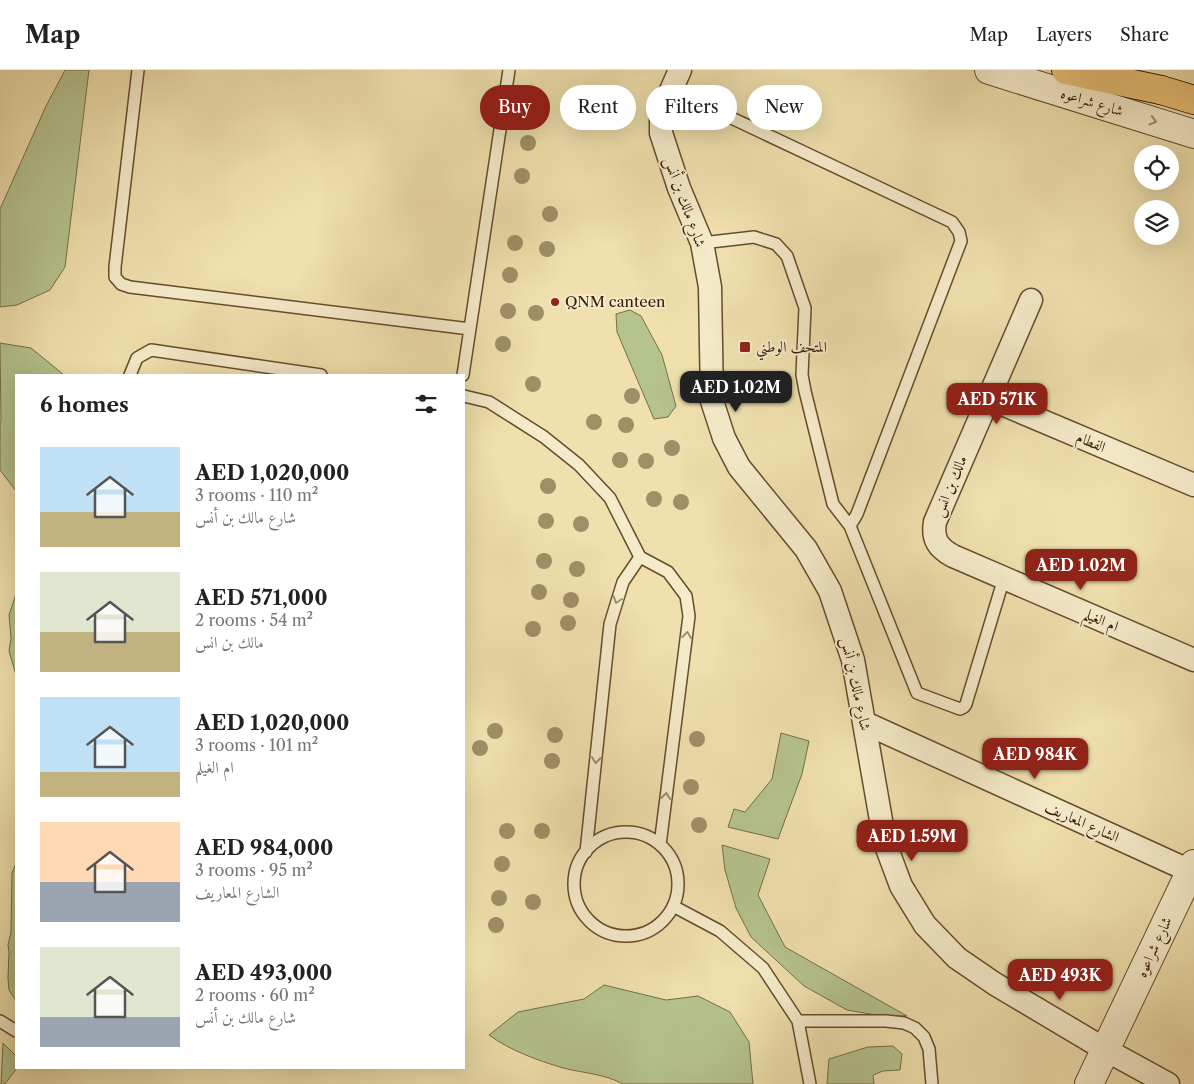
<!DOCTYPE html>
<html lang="en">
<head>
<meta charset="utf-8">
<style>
	body { margin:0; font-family:"Libre Caslon Text",Amiri,serif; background:#f2f2f2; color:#222; height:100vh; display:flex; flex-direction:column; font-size:19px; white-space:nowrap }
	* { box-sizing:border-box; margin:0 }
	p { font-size:16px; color:#767676 }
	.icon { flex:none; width:28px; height:28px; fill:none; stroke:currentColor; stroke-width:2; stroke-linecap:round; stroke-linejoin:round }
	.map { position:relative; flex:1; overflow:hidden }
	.sheet { position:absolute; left:15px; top:304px; width:450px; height:695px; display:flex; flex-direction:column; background:#fff; border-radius:0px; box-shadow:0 5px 20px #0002 }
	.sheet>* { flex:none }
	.hud { position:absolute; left:480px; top:15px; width:475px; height:45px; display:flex; gap:10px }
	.controls { position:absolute; left:1134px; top:75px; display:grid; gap:10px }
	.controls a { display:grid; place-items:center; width:45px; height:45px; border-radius:50%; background:#fff; box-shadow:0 5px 20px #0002; font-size:25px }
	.price { position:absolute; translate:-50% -42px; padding:0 11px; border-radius:10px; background:#8f2418; color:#fff; font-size:16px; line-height:32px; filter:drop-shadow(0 1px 2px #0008) }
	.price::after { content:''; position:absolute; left:50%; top:30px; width:15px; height:11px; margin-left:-8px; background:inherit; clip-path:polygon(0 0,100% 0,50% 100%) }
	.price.selected { background:#222; color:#fff }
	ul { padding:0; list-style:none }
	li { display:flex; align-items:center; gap:15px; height:125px; padding:0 25px }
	li span { display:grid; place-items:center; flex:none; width:140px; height:100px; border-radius:0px; color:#555 }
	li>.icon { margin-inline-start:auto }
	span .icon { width:60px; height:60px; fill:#fffc; stroke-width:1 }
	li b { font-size:21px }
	h2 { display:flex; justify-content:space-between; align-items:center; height:60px; padding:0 25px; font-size:21px }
	.pill { padding:0 18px; border-radius:22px; background:#fff; box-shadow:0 5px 20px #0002; font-size:18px; line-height:45px }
	.pill.selected { background:#8f2418; color:#fff }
	header { display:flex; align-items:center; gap:30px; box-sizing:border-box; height:70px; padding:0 25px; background:#fff; border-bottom:1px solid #e0e0e0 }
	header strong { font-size:24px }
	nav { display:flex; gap:28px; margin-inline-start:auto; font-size:18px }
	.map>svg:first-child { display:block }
	.green { fill:#b5c38d; stroke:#766e48 }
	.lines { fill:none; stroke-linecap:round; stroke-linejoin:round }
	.service-casing { stroke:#654c2e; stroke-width:14 }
	.minor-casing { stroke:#654c2e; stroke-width:25 }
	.tertiary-casing { stroke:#654c2e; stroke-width:30 }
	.primary-casing { stroke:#371a04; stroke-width:30 }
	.motorway-casing { stroke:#371a04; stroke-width:30 }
	.service { stroke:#f5ebca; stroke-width:11 }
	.minor { stroke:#f5ebca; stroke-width:22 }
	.tertiary { stroke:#f5ebca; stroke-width:28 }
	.primary { stroke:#e8c076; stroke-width:28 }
	.motorway { stroke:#e8c076; stroke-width:28 }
	.tree { fill:#9f8f67 }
	.oneway { stroke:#a08d71 }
	.poi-dot { fill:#8f2418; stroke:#f5ebca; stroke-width:2 }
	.labels { text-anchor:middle; stroke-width:4; stroke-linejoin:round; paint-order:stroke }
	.street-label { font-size:15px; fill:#371a04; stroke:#f5ebca }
	.poi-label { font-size:15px; fill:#371a04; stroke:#f5ebca; text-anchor:start }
</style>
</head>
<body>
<header>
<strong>Map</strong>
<nav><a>Map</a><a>Layers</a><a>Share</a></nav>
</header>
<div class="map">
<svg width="1194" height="1014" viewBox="0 0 1194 1014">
	<rect width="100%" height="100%" fill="#efe0ad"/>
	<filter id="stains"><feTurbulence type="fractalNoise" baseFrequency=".004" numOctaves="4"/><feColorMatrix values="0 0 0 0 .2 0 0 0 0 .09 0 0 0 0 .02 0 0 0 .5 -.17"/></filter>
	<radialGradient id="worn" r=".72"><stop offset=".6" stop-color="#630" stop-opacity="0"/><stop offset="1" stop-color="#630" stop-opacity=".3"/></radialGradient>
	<path class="green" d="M65,0H89L65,197L50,220L17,235L0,237V139L46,36Z
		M630,240L641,246L662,285L676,336L668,347L654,349L617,262L616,244Z
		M0,273L31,278L64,305H16V421L0,400V353L1,352Z
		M16,524V605L9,581L11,568L9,545Z
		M781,663L809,671L802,704L778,769L728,757L734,739L745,742L772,709Z
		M722,775L770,789L758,825L785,877L907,946L876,945L847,940L804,916L751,867L736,838L725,800Z
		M16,793V931L9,920L8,908L9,882L8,875L11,862L12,803Z
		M604,915L666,930L698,926L730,942L749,972L753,1014H623C605,1004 583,1003 563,998C537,990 511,981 489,965L518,942L584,929Z
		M3,973L16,986L17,998L5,1014H1Z
		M893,976L902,984L900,1000L883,1001L873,1005L874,1014H827L829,989L868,977Z"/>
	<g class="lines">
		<defs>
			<path id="service" d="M138,0L115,197V207L121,214L130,217L470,259
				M670,19L952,152L959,162L961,171L857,444L850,456L917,623L960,639L964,637L966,634L1004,508
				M702,173L754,167L776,174L787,186L805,238L802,305L805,321L833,434L850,456
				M130,305L137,288L151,280L321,305
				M463,305L509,0
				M464,326L489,332L544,367L579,395L610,428L640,487L668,502L686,526L689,546L660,775
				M574 814a52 52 0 1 1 104 0a52 52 0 1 1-104 0Z
				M586,782L610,554L623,512L640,487
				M673,836L720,861L763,898L798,951L810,1014
				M0,951L16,961
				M798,951H886L904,953L915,958L924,967L929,979L932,1014"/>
			<path id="minor" d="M680,0L661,43V63L679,118L702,173L710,217L712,331L724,368L739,397L806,479L830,521L853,590L885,773L901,816L925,855L957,888L995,914L1106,980L1168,1014
				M1031,230L935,452C932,469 938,478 953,486L1194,590
				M988,328L1194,415
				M865,653L1190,801"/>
			<path id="tertiary" d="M989,0L1194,64
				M1089,1014L1194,794"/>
			<path id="primary" d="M1161,20L1194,30"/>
			<path id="motorway" d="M1066,0L1161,20"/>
		</defs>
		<use href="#service" class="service-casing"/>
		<use href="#minor" class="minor-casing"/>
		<use href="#tertiary" class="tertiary-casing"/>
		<use href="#primary" class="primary-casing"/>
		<use href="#motorway" class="motorway-casing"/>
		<use href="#service" class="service"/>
		<use href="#minor" class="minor"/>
		<use href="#tertiary" class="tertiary"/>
		<use href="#primary" class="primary"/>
		<use href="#motorway" class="motorway"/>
	</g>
	<g class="tree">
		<circle cx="528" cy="73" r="8"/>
		<circle cx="522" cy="106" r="8"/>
		<circle cx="550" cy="144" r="8"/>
		<circle cx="515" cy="173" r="8"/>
		<circle cx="547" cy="179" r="8"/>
		<circle cx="510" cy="205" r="8"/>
		<circle cx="508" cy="241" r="8"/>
		<circle cx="536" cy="243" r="8"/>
		<circle cx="503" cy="274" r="8"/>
		<circle cx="533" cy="314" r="8"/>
		<circle cx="632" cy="326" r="8"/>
		<circle cx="594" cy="352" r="8"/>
		<circle cx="626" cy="355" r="8"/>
		<circle cx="672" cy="378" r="8"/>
		<circle cx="620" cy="390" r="8"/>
		<circle cx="646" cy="391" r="8"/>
		<circle cx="548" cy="416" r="8"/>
		<circle cx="654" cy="429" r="8"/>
		<circle cx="681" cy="432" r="8"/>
		<circle cx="546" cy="451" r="8"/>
		<circle cx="581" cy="454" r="8"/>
		<circle cx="544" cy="491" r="8"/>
		<circle cx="577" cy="499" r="8"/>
		<circle cx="539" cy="522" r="8"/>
		<circle cx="571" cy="530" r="8"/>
		<circle cx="568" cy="553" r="8"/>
		<circle cx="533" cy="559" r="8"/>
		<circle cx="495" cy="661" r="8"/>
		<circle cx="555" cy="665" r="8"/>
		<circle cx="697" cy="669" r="8"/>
		<circle cx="480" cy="678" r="8"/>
		<circle cx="552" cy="691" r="8"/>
		<circle cx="691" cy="717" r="8"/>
		<circle cx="699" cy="755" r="8"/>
		<circle cx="507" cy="761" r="8"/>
		<circle cx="542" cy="761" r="8"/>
		<circle cx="502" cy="794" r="8"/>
		<circle cx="499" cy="828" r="8"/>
		<circle cx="533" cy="832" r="8"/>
		<circle cx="496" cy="855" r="8"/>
	</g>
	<defs><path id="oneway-chevron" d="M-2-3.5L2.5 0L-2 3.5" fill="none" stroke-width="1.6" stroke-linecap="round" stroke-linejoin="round" transform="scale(1.25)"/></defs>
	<g class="oneway">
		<use href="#oneway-chevron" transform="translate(1153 51) rotate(17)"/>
		<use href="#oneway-chevron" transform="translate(617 530) rotate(108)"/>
		<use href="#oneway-chevron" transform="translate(687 565) rotate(-83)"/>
		<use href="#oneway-chevron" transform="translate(596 690) rotate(96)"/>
		<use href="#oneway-chevron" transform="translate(666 726) rotate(-83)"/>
	</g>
	<g class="poi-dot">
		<circle cx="555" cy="232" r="5"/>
		<rect x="739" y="271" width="12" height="12" rx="2.5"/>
	</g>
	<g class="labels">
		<g class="street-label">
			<text transform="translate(1092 32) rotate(17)" y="5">شارع شراعوه</text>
			<text transform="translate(685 132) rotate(70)" y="5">شارع مالك بن أنس</text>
			<text transform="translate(1091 372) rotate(23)" y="5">الفطام</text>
			<text transform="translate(950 416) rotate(-67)" y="5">مالك بن انس</text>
			<text transform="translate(1101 550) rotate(23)" y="5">ام الغيلم</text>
			<text transform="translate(856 614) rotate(78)" y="5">شارع مالك بن أنس</text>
			<text transform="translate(1082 752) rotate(24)" y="5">الشارع المعاريف</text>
			<text transform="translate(1154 877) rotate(-65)" y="5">شارع شراعوه</text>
		</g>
		<g class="poi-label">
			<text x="565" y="237">QNM canteen</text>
			<text x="756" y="282">المتحف الوطني</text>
		</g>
	</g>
	<rect width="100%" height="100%" filter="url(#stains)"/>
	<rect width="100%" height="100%" fill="url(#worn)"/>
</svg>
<div class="controls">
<a><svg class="icon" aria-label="locate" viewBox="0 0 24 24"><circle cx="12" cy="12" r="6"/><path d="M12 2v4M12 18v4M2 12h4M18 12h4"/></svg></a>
<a><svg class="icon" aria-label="layers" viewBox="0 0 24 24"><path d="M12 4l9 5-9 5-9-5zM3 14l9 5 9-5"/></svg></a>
</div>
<b class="price selected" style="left:736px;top:343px">AED 1.02M</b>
<b class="price" style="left:997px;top:355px">AED 571K</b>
<b class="price" style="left:1081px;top:521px">AED 1.02M</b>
<b class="price" style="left:1035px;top:710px">AED 984K</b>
<b class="price" style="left:912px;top:792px">AED 1.59M</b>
<b class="price" style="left:1060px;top:931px">AED 493K</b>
<div class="hud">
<a class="pill selected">Buy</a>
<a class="pill">Rent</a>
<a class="pill">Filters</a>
<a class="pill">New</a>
</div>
<section class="sheet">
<h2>6 homes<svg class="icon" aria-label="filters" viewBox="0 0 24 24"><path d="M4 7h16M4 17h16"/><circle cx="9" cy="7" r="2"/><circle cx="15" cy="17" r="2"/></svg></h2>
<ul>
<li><span style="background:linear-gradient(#bfe0f5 65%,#c2b280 0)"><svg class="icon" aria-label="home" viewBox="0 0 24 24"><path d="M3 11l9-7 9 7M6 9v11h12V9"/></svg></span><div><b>AED 1,020,000</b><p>3 rooms · 110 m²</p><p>شارع مالك بن أنس</p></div></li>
<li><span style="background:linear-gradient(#dfe7d0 60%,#c2b280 0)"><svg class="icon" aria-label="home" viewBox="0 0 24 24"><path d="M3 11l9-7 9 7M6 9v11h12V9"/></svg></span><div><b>AED 571,000</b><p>2 rooms · 54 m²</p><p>مالك بن انس</p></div></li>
<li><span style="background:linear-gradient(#bfe0f5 75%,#c2b280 0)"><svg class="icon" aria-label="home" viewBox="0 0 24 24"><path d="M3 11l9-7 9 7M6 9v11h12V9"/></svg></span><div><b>AED 1,020,000</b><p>3 rooms · 101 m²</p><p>ام الغيلم</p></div></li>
<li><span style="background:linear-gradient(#ffd9b3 60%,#9aa5b1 0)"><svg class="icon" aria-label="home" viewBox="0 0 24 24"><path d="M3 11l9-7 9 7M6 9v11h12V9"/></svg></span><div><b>AED 984,000</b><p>3 rooms · 95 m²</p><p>الشارع المعاريف</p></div></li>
<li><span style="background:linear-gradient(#dfe7d0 70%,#9aa5b1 0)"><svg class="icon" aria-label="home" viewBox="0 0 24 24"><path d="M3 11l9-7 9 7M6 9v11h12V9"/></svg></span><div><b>AED 493,000</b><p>2 rooms · 60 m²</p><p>شارع مالك بن أنس</p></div></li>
</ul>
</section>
</div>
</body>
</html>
